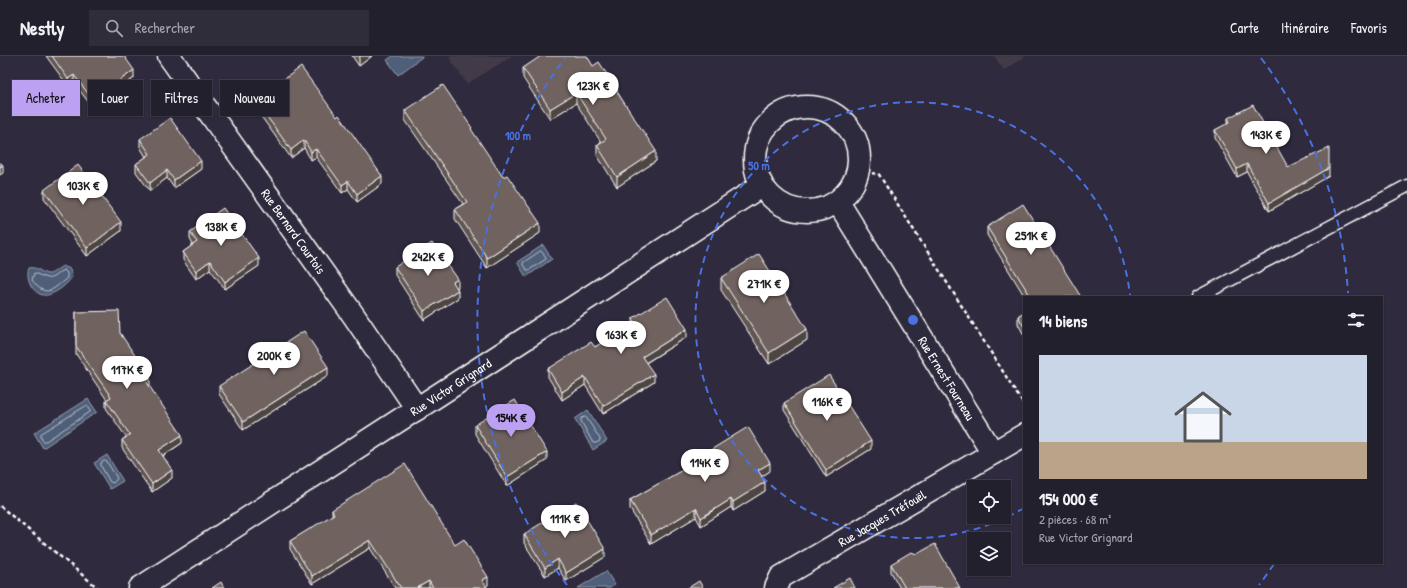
<!DOCTYPE html>
<html lang="fr">
<head>
<meta charset="utf-8">
<style>
	body { margin:0; font-family:"Patrick Hand",sans-serif; background:#2f2d3a; color:#f1f3f6; height:100vh; display:flex; flex-direction:column; font-size:15px; white-space:nowrap }
	* { box-sizing:border-box; margin:0 }
	p { font-size:13px; color:#a3a3aa }
	.icon { flex:none; width:22px; height:22px; fill:none; stroke:currentColor; stroke-width:2; stroke-linecap:round; stroke-linejoin:round }
	.map { position:relative; flex:1; overflow:hidden }
	.details { position:absolute; left:1023px; top:240px; width:360px; height:268px; display:flex; flex-direction:column; background:#23202e; border-radius:0px; box-shadow:0 1px 3px #0004,0 0 0 1px #403e4a }
	.details>* { flex:none }
	.guide { position:absolute; left:12px; top:24px; width:380px; height:36px; display:flex; gap:8px }
	.tools { position:absolute; left:967px; top:424px; display:grid; gap:8px }
	.tools a { display:grid; place-items:center; width:44px; height:44px; border-radius:0px; background:#23202e; box-shadow:0 1px 3px #0004,0 0 0 1px #403e4a; font-size:20px }
	.price { position:absolute; translate:-50% -34px; padding:0 9px; border-radius:14px; background:#fff; color:#222; font-size:13px; line-height:26px; filter:drop-shadow(0 1px 2px #0008) }
	.price::after { content:''; position:absolute; left:50%; top:24px; width:12px; height:9px; margin-left:-6px; background:inherit; clip-path:polygon(0 0,100% 0,50% 100%) }
	.price.active { background:#bca0f2; color:#111 }
	ul { padding:0; list-style:none }
	li { display:grid; align-content:center; gap:8px; height:212px; padding:0 16px }
	li span { display:grid; place-items:center; height:124px; border-radius:0px; color:#555 }
	li>.icon { margin-inline-start:auto }
	span .icon { width:72px; height:72px; fill:#fffc; stroke-width:1 }
	li b { font-size:17px }
	h2 { display:flex; justify-content:space-between; align-items:center; height:48px; padding:0 16px; font-size:17px }
	.tag { padding:0 14px; border-radius:0px; background:#23202e; box-shadow:0 1px 3px #0004,0 0 0 1px #403e4a; font-size:14px; line-height:36px }
	.tag.active { background:#bca0f2; color:#111 }
	header { display:flex; align-items:center; gap:24px; box-sizing:border-box; height:56px; padding:0 20px; background:#23202e; border-bottom:1px solid #403e4a }
	header strong { font-size:19px }
	nav { display:flex; gap:22px; margin-inline-start:auto; font-size:14px }
	.search { width:280px; height:36px; background:#2f2d3a; display:flex; align-items:center; gap:10px; box-sizing:border-box; padding:0 14px; border-radius:0px; color:#a3a3aa; font-size:15px }
	.map>svg:first-child { display:block }
	.built { fill:#423b47 }
	.water { fill:#505f79; stroke:#969faf }
	.lines { fill:none; stroke-linecap:round; stroke-linejoin:round }
	.shore { stroke:#b9bfc9; stroke-width:1 }
	.service-casing { stroke:#fff; stroke-width:15 }
	.minor-casing { stroke:#fff; stroke-width:25 }
	.path { stroke:#fff; stroke-width:2.5; stroke-dasharray:4 3; stroke-linecap:butt }
	.service { stroke:#2f2a3d; stroke-width:12 }
	.minor { stroke:#2f2a3d; stroke-width:22 }
	.wall { fill:#605451; stroke:#fff }
	.shaded-wall { fill:#4e4542; stroke:#fff }
	.building { fill:#70625e; stroke:#fff }
	.ring { fill:none; stroke:#4a71e0; stroke-width:2; stroke-dasharray:7 5 }
	.labels { text-anchor:middle; stroke-width:3.5; stroke-linejoin:round; paint-order:stroke }
	.street-label { font-size:13px; fill:#fff; stroke:#2f2a3d }
	.centre { fill:#4a71e0; stroke:#2f2a3d; stroke-width:2 }
	.ring-label { font-size:12px; text-anchor:middle; font-weight:bold; fill:#4a71e0; stroke:#2f2a3d; stroke-width:3.5; stroke-linejoin:round; paint-order:stroke }
</style>
</head>
<body>
<header>
<strong>Nestly</strong>
<div class="search"><svg class="icon" aria-label="search" viewBox="0 0 24 24"><circle cx="10" cy="10" r="6"/><path d="M15 15l6 6"/></svg>Rechercher</div>
<nav><a>Carte</a><a>Itinéraire</a><a>Favoris</a></nav>
</header>
<div class="map">
<svg width="1407" height="532" viewBox="0 0 1407 532">
	<rect width="100%" height="100%" fill="#2f2a3d"/>
	<filter id="ink" filterUnits="userSpaceOnUse"><feTurbulence type="fractalNoise" baseFrequency=".025" numOctaves="2"/><feDisplacementMap in="SourceGraphic" scale="8" xChannelSelector="R" yChannelSelector="G"/><feConvolveMatrix kernelMatrix="1 2 1 2 8 2 1 2 1" color-interpolation-filters="sRGB"/></filter>
	<g filter="url(#ink)">
		<path class="built" d="M448,0H512L467,28Z
			M994,0H1026L1004,14Z"/>
		<path class="water" d="M393,0H422V1L398,19L387,4Z
			M543,189L552,203L526,221L517,206Z
			M63,210L70,213L72,221C67,229 52,241 43,239C32,237 25,221 29,212C37,210 41,217 48,218C52,219 59,211 63,210Z
			M88,343L97,356L43,392L34,377Z
			M588,354L607,385L593,394L575,363Z
			M107,399L123,425L110,433L94,407Z
			M606,515L615,529L610,532H578Z"/>
		<g class="lines">
			<path class="shore" d="M541,195L546,201V203L529,214H527L523,209V207Z
				M64,214L67,217V222C52,234 46,243 32,224L34,217C38,218 42,221 47,222C54,224 58,215 64,214Z
				M86,350H88L90,354V356L46,385H43L41,380V378Z
				M586,361L600,383V385L596,387H593L581,365V363Z
				M105,405L107,406L117,422L116,424L113,427L110,426L101,410V407Z"/>
			<defs>
				<path id="service" d="M1198,241L1407,130"/>
				<g id="minor">
					<path id="s1" d="M169,0L354,260L417,353"/>
					<circle cx="807" cy="103" r="52"/>
					<path id="s2" d="M838,146L993,397"/>
					<path id="s3" d="M140,532L761,130"/>
					<path id="s4" d="M776,532L781,521L1024,379"/>
				</g>
			</defs>
			<use href="#service" class="service-casing"/>
			<use href="#minor" class="minor-casing"/>
			<path class="path" d="M858,119L878,117L1024,349
				M0,450L98,532"/>
			<use href="#service" class="service"/>
			<use href="#minor" class="minor"/>
		</g>
		<path class="wall" d="M46,0H124L134,22L93,52L74,27L68,30Z
			M352,0H372L359,10Z
			M593,10L618,37L656,105L617,131L597,99V89L601,86L576,47L550,63L523,22V12Z
			M255,44L382,128L357,146L348,133L342,137L316,101L311,104L304,92L291,102L255,52Z
			M405,54L472,76L540,177L487,212L455,163V153L463,148L405,64Z
			M1228,62L1288,111L1329,120L1269,155L1247,116L1237,121L1215,82V74L1228,68Z
			M140,83L201,113L174,132L167,122L150,135L136,116V108L146,101L140,91Z
			M44,134L121,175L87,200L44,142Z
			M987,171L1081,241H1025L987,179Z
			M190,176L259,210L225,233L210,213L196,223L183,204V196L193,189L190,183Z
			M395,211L458,231L457,232L458,242L424,264L395,219Z
			M721,222L807,284L769,308L721,234Z
			M76,256L120,277L150,330L149,331L182,387L163,400L172,422L152,436L122,392V384L126,381L106,352V344H107L76,298Z
			M1024,256V279L1018,268V260Z
			M633,262L687,281L646,307L654,326L603,358L585,329L562,344L548,321V313L595,291L633,267Z
			M328,320L243,374L219,338V330Z
			M784,347L871,393L826,421L784,354Z
			M475,369L547,404L507,430L475,378Z
			M704,398L770,415L761,421L765,435L733,455L731,451L701,470L696,461L651,488L630,453V444L704,402Z
			M332,454L455,489L488,529L486,530L487,532H395L370,492L312,528L290,493V485L332,460Z
			M524,478L605,501L566,525L558,512L545,520L524,487Z
			M891,508L960,532H900L891,516Z"/>
		<path class="shaded-wall" d="M361,0H372L359,10V2Z
			M134,14V22L93,52V44Z
			M74,19V27L68,30V23Z
			M576,37V47L550,63V53Z
			M304,84V92L291,102V94Z
			M316,93V101L311,104V96Z
			M656,95V105L617,131V121Z
			M201,105V113L174,132V124Z
			M1247,108V116L1237,121V113Z
			M3,109V117L0,119V111Z
			M1329,112V120L1269,155V147Z
			M167,114V122L150,135V127Z
			M382,120V128L357,146V138Z
			M348,125V133L342,137V129Z
			M121,166V175L87,200V192Z
			M540,167V177L487,212V202Z
			M259,202V210L225,233V226Z
			M210,205V213L196,223V215Z
			M458,223V231L453,234V226Z
			M458,234V242L424,264V255Z
			M687,273V281L642,309V301Z
			M807,273V284L769,308V297Z
			M328,311V320L243,374V366Z
			M654,318V326L603,358V350Z
			M585,321V329L562,344V336Z
			M150,322V330L146,333V325Z
			M182,379V387L159,402V394Z
			M871,385V393L826,421V414Z
			M547,396V404L507,430V421Z
			M770,407V415L758,423V414Z
			M172,414V422L152,436V428Z
			M765,426V435L733,455V446Z
			M731,443V451L701,470V462Z
			M696,452V461L651,488V479Z
			M370,484V492L312,528V520Z
			M605,493V501L566,525V517Z
			M558,503V512L545,520V512Z
			M488,521V529L484,532L482,524Z
			M429,525V532H417Z"/>
		<path class="building" d="M52,0H124L134,14L93,44L74,19L68,23Z
			M541,0H587L593,10L599,6L618,35L617,36L656,95L617,121L597,89L606,83L576,37L550,53L523,12Z
			M301,11L337,61L339,59L382,120L357,138L348,125L342,129L316,93L311,96L304,84L291,94L255,44Z
			M443,29L472,72L471,73L503,121L507,119L540,167L487,202L455,153L467,146L405,54Z
			M1253,49L1288,111L1329,92V112L1269,147L1247,108L1237,113L1215,74L1230,66L1228,62Z
			M170,62L201,105L174,124L167,114L150,127L136,108L150,98L140,83Z
			M0,106L3,109L0,111Z
			M78,109L121,166L87,192L44,134Z
			M1023,148L1081,241H1031L987,171Z
			M223,152L259,202L225,226L210,205L196,215L183,196L197,186L190,176Z
			M432,187L458,223L453,226L458,234L424,255L395,211Z
			M759,198L807,273L769,297L721,222Z
			M667,241L687,273L642,301L654,318L603,350L585,321L562,336L548,313L591,286L595,291L635,266L633,262Z
			M119,255L120,277L150,322L146,325L182,379L159,394L172,414L152,428L122,384L130,379L106,344L111,341L76,290V256Z
			M1024,256V271L1018,260Z
			M304,275L328,311L243,366L219,330Z
			M829,319L871,385L826,414L784,347Z
			M515,344L547,396L507,421L475,369Z
			M748,371L770,407L758,414L765,426L733,446L731,443L701,462L696,452L651,479L630,444L705,401L704,398Z
			M405,408L455,489L464,483L488,521L482,524L487,532H433L429,525L417,532H401L370,484L312,520L290,485L334,458L332,454Z
			M576,446L605,493L566,517L558,503L545,512L524,478Z
			M935,488L960,532H905L891,508L911,496L917,498Z
			M850,522L855,532H833Z
			M699,525L703,532H688Z
			M221,526L224,532H212Z"/>
	</g>
	<g class="ring">
		<path d="M1024 452A218 218 0 1 1 1130 239"/>
		<path d="M1274 508A436 436 0 0 1 1259 529M567 529A436 436 0 0 1 565 2M1261 2A436 436 0 0 1 1348 237"/>
	</g>
	<g class="labels">
		<g class="street-label">
			<text dy="5" stroke="none"><textPath href="#s1" startOffset="215">Rue Bernard Courtois</textPath></text>
			<text dy="5" stroke="none"><textPath href="#s2" startOffset="207">Rue Ernest Fourneau</textPath></text>
			<text dy="5" stroke="none"><textPath href="#s3" startOffset="370">Rue Victor Grignard</textPath></text>
			<text dy="5" stroke="none"><textPath href="#s4" startOffset="129">Rue Jacques Tréfouël</textPath></text>
		</g>
	</g>
	<circle cx="913" cy="264" r="6" class="centre"/>
	<g class="ring-label">
		<text x="518" y="84">100 m</text>
		<text x="759" y="114">50 m</text>
	</g>
</svg>
<div class="tools">
<a><svg class="icon" aria-label="locate" viewBox="0 0 24 24"><circle cx="12" cy="12" r="6"/><path d="M12 2v4M12 18v4M2 12h4M18 12h4"/></svg></a>
<a><svg class="icon" aria-label="layers" viewBox="0 0 24 24"><path d="M12 4l9 5-9 5-9-5zM3 14l9 5 9-5"/></svg></a>
</div>
<b class="price" style="left:593px;top:50px">123K €</b>
<b class="price" style="left:1266px;top:99px">143K €</b>
<b class="price" style="left:83px;top:150px">103K €</b>
<b class="price" style="left:221px;top:191px">138K €</b>
<b class="price" style="left:1031px;top:200px">251K €</b>
<b class="price" style="left:428px;top:221px">242K €</b>
<b class="price" style="left:764px;top:248px">271K €</b>
<b class="price" style="left:621px;top:299px">163K €</b>
<b class="price" style="left:274px;top:320px">200K €</b>
<b class="price" style="left:127px;top:334px">117K €</b>
<b class="price" style="left:827px;top:366px">116K €</b>
<b class="price active" style="left:511px;top:382px">154K €</b>
<b class="price" style="left:705px;top:427px">114K €</b>
<b class="price" style="left:565px;top:483px">111K €</b>
<div class="guide">
<a class="tag active">Acheter</a>
<a class="tag">Louer</a>
<a class="tag">Filtres</a>
<a class="tag">Nouveau</a>
</div>
<section class="details">
<h2>14 biens<svg class="icon" aria-label="filters" viewBox="0 0 24 24"><path d="M4 7h16M4 17h16"/><circle cx="9" cy="7" r="2"/><circle cx="15" cy="17" r="2"/></svg></h2>
<ul>
<li><span style="background:linear-gradient(#c9d6e8 70%,#b9a48a 0)"><svg class="icon" aria-label="home" viewBox="0 0 24 24"><path d="M3 11l9-7 9 7M6 9v11h12V9"/></svg></span><div><b>154 000 €</b><p>2 pièces · 68 m²</p><p>Rue Victor Grignard</p></div></li>
</ul>
</section>
</div>
</body>
</html>
